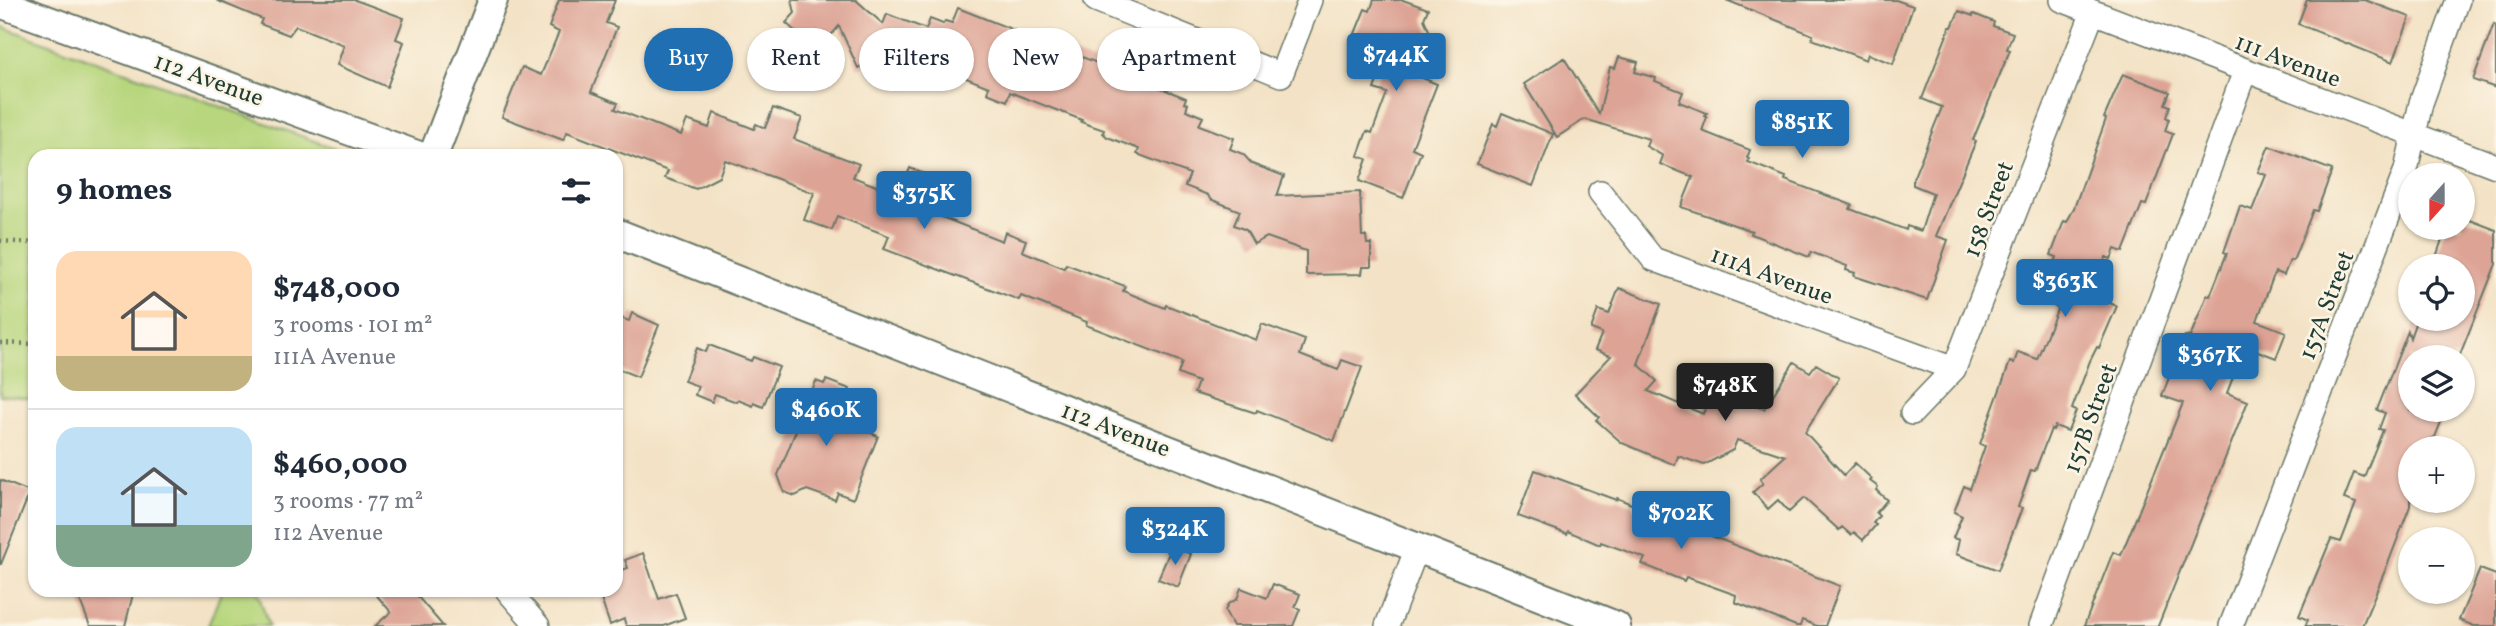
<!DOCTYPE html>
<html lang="en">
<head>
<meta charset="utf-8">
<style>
	body { margin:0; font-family:Vollkorn,serif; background:#f6f6f7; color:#1f2937; height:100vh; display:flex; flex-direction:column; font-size:26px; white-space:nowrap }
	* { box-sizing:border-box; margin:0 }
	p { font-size:23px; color:#747a83 }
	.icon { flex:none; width:38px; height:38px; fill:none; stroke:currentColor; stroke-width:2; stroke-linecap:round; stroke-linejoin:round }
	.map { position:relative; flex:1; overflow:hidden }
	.sheet { position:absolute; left:28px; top:149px; width:595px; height:448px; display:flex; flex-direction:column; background:#fff; border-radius:21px; box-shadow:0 2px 5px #0004 }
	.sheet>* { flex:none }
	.guide { position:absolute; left:644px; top:28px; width:665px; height:63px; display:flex; gap:14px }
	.needle { width:46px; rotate:201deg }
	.fabs { position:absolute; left:2398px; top:163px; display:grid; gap:14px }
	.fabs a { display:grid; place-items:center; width:77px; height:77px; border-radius:50%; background:#fff; box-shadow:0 2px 5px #0004; font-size:35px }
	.price { position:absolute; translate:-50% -60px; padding:0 16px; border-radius:7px; background:#1f6fb2; color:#fff; font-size:23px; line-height:46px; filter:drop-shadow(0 2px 4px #0008) }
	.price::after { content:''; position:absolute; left:50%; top:42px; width:21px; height:16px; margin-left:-10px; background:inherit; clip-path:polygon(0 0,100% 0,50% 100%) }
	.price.active { background:#222; color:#fff }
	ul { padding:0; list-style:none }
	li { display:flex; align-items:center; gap:21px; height:175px; padding:0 28px }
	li+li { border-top:2px solid #e0e1e3 }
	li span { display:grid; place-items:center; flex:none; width:196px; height:140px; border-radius:21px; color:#555 }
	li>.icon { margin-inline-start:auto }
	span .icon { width:84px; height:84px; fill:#fffc; stroke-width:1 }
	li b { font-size:30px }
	h2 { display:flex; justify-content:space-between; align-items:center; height:84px; padding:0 28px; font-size:30px }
	.pill { padding:0 24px; border-radius:32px; background:#fff; box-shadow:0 2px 5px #0004; font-size:24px; line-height:63px }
	.pill.active { background:#1f6fb2; color:#fff }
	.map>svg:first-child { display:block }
	.green { fill:#b7d67d; stroke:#6b8a58; stroke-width:2 }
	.building { fill:#dda496 }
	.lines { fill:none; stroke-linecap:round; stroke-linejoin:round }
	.minor-casing { stroke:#697767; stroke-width:26 }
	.tertiary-casing { stroke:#697767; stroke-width:32 }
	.path { stroke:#697767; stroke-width:4.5; stroke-dasharray:2 5; stroke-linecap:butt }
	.minor { stroke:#fff; stroke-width:23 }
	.tertiary { stroke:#fff; stroke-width:28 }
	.labels { text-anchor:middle; stroke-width:5; stroke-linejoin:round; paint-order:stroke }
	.street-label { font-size:24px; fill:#1f3d34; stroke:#fcf5e5 }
</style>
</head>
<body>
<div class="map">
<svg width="2496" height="626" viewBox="0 0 2496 626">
	<rect width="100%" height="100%" fill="#fcf5e5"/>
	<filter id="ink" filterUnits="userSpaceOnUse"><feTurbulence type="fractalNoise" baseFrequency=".0143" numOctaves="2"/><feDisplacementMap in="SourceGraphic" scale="14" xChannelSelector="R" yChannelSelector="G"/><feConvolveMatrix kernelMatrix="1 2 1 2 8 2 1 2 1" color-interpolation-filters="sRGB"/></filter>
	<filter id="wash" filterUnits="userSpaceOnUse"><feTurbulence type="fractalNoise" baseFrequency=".00686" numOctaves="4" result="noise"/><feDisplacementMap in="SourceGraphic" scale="28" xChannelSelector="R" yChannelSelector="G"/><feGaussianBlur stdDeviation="1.57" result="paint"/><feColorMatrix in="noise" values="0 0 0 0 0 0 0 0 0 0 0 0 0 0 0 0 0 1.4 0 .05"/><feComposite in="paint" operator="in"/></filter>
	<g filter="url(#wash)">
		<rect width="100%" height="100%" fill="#f3e2c5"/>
		<path class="green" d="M0,26L356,156H35V399L0,395Z
			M222,590H257L269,626H208Z"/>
		<g id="blocks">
			<path class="building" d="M216,0H355L404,18L396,39L404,42L387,87L337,65L344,45L296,26L289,35L260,24L262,19Z
				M559,0H615L606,23L617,27L591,92L618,103L615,109L681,135L687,120L709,128L714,113L754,129L756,124L765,128L773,108L802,118L794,139L859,164L853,177L899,195L910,168L934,178L922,209L924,210L1002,241L1005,232L1026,240L1022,251L1064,268L1066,264L1125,286L1123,291L1165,308L1166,305L1256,340L1262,324L1305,340L1300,355L1338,370L1342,360L1362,367L1334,441L1257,410L1256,413L1194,393L1198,382L1178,374L1182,362L1086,325L1087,322L1042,304L1021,296L1019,300L884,249L889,236L837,216L832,230L804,220L814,193L775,178L725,160L719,177L696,189L665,178L668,171L567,132L563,140L502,117L522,67L541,75L559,32L549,27Z
				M792,0H856L883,24L887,14L926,29L930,19L943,24L945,21L952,23L958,8L1186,98L1184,103L1188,104L1186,110L1203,117L1199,125L1234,138L1230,149L1243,154L1252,164L1284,176L1277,196L1360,192L1362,236H1366L1367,244H1371V267H1363L1362,274L1306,275V251L1267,237L1254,244L1246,230L1234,225L1240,211L1210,199L1208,195L1185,186L1190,174L1137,154L1139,149L1107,137L1103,133L1104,130L1081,122L1082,120L1010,92L1007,101L987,93L989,87L949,71L936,79L930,64L905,55L896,78L879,72L885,55L858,68L839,26L817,51L786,23L795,13Z
				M1374,0H1403L1428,9L1424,19L1431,35L1415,75L1437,84L1412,148L1421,152L1403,198L1359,181L1367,159L1358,156L1367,131L1372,133L1387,93L1374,89L1389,49L1354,36L1365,9L1370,11Z
				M1726,0H1896L1913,6L1893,64L1868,54L1866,60L1812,39L1813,35Z
				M2307,0H2365L2410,17L2393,62L2298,24Z
				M1959,11L1973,16L1974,14L1994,22L1993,26L2013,33L2007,49L2010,50L1973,140L1976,141L1936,236L1948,240L1927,300L1854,276L1855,273L1846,270L1847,266L1811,252L1809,257L1751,234L1752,231L1681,207L1693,177L1660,164L1663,156L1646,146L1649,139L1585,119L1557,137L1524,84L1564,58L1599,114L1610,67L1615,68L1619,57L1638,62L1635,72L1656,78L1655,81L1683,92L1679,102L1707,113L1705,116L1707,117L1702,131L1750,150L1747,158L1749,159L1748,162L1786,177L1785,180L1852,205L1850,209L1906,230L1907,226L1921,231L1933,193L1913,185V179L1942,107L1922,99L1950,27H1952Z
				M2494,24L2496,25V88L2473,80Z
				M670,36L706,50L695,78L659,64Z
				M2123,74L2170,92L2165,104L2170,106L2166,117L2169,119L2165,131L2173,134L2146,205L2142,204L2123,252L2115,249L2111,259L2106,257L2091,295L2117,306L2099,348L2097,347L2090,361L2072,409L2076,411L2068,431L2055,426L2053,430L2051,429L2035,471L2031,470L2018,507L2022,508L1998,570L1956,554L1959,540L1953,538L1962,516L1954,512L1964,486L1970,489L1985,446L1980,444L2010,362L2014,363L2018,352L2037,359L2058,307L2040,299L2057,257L2051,255L2064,221L2067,222L2074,208L2106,119L2104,118Z
				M1502,113L1553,134L1533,186L1477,164L1493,124L1497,126Z
				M2269,146L2332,170L2317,211L2313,210L2293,261L2290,260L2284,275L2275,272L2257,321L2286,332L2276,358L2245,346L2227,393L2248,401L2158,626H2084L2113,552L2121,555L2183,403L2162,396L2185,336L2190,337L2207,295L2210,296L2227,253L2224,252L2240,206L2252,210L2266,175L2258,172Z
				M2462,217L2496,230V264L2459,357H2410V410H2446L2435,437L2410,448V506L2389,561L2362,626H2305L2308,620L2299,616L2331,539L2341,542L2356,503L2344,499L2354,473L2364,477L2383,430L2379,429L2385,413L2377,410L2408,331L2410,338L2417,318H2462V266H2433L2446,228H2462Z
				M1619,288L1661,304L1638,364L1657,381L1648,391L1703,414L1712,393L1764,409L1794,362L1810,372L1816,364L1839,378L1805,432L1844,475L1855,463L1872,479L1870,481L1878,487L1876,490L1887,500L1876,513L1879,516L1873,523L1876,525L1863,540L1854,532L1851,535L1842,527L1839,530L1804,498L1789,512L1778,500L1768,509L1753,492L1763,483L1760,479L1785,456L1737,440L1733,450L1704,465L1678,456L1675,465L1622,443L1596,420L1599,417L1575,394L1611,356L1595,350L1602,333L1591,329L1598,310L1609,314Z
				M632,313L659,325L638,377L616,368V316L629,321Z
				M709,345L751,361L753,357L779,367L763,407L754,403L753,406L738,400L737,402L715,394L712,402L695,395L698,386L684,381L697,348L706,352Z
				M826,380L850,389L848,395L850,396L840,420L878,436L853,499L838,493L835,500L807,490L795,496L784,492L778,475L816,381L824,384Z
				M1535,470L1616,500L1617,498L1634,505L1633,508L1690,531L1706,526L1705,530L1707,528L1711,536L1840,586L1825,626H1817L1802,620L1800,626H1796L1735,602L1736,595L1686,577L1684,581L1642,564L1645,558L1601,542L1600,545L1568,531L1567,534L1518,516Z
				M0,480L30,492L1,564H0Z
				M1172,546L1191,554L1178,587L1158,579Z
				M643,553L659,599L676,593L685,618L664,626H626L624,619L610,625L601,599L606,597L610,590H616V572L628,568L625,560Z
				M2480,569L2496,575V626H2474L2459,620Z
				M1273,584L1300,594L1295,607L1300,609L1293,626H1233L1225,611L1228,604L1237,599L1241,588L1267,598Z
				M76,590H134L125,626H90Z
				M372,590H412L443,626H375L391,612Z"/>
		</g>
	</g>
	<g filter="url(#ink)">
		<use href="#blocks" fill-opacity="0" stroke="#697767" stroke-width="2"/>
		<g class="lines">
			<defs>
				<path id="minor" d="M1096,0L1281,75L1310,0
					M2062,0L2496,166
					M1600,192L1653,259L1954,369
					M1912,413L1954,369L2093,12
					M507,590L538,626
					M1387,626L1417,548
					M2041,626L2245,71
					M2231,626L2406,170L2421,103L2458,0"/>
				<path id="tertiary" d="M0,3L419,156
					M433,156L493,0
					M616,233L1616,626"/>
			</defs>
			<use href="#minor" class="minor-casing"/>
			<use href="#tertiary" class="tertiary-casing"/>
			<path class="path" d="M0,241L35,243
				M0,343L35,344"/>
			<use href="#minor" class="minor"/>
			<use href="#tertiary" class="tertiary"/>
		</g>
	</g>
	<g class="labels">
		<g class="street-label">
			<text transform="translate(2288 60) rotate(21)" y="8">111 Avenue</text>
			<text transform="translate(209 79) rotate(20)" y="8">112 Avenue</text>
			<text transform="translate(1988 209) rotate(-69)" y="8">158 Street</text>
			<text transform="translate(1772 275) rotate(20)" y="8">111A Avenue</text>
			<text transform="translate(2326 305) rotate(-69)" y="8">157A Street</text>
			<text transform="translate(2090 418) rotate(-70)" y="8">157B Street</text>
			<text transform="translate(1116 429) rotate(21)" y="8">112 Avenue</text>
		</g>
	</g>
</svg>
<div class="fabs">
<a><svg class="needle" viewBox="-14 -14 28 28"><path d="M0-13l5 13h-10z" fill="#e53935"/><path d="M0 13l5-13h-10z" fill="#747a83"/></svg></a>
<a><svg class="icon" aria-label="locate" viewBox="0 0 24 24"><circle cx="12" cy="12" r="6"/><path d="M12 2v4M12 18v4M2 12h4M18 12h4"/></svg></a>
<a><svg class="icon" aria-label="layers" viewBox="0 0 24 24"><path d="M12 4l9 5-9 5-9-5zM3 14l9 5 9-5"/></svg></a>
<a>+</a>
<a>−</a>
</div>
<b class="price" style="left:1396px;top:93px">$744K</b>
<b class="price" style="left:1802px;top:160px">$851K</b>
<b class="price" style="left:924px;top:231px">$375K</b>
<b class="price" style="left:2065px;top:319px">$363K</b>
<b class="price" style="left:2210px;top:393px">$367K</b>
<b class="price active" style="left:1725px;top:423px">$748K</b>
<b class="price" style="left:826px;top:448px">$460K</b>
<b class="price" style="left:1681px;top:551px">$702K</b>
<b class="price" style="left:1175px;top:567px">$324K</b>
<div class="guide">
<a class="pill active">Buy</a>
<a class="pill">Rent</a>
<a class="pill">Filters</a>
<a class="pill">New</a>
<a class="pill">Apartment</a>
</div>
<section class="sheet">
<h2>9 homes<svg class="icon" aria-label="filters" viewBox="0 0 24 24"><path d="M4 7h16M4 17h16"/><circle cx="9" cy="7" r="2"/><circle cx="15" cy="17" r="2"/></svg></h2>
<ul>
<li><span style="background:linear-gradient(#ffd9b3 75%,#c2b280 0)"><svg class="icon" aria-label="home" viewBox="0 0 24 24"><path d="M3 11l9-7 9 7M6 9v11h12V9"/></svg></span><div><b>$748,000</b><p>3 rooms · 101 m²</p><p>111A Avenue</p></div></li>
<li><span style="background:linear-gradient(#bfe0f5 70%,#7fa58c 0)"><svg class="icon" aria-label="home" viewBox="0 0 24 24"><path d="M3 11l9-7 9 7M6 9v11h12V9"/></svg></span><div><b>$460,000</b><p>3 rooms · 77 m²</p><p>112 Avenue</p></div></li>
</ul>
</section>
</div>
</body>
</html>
